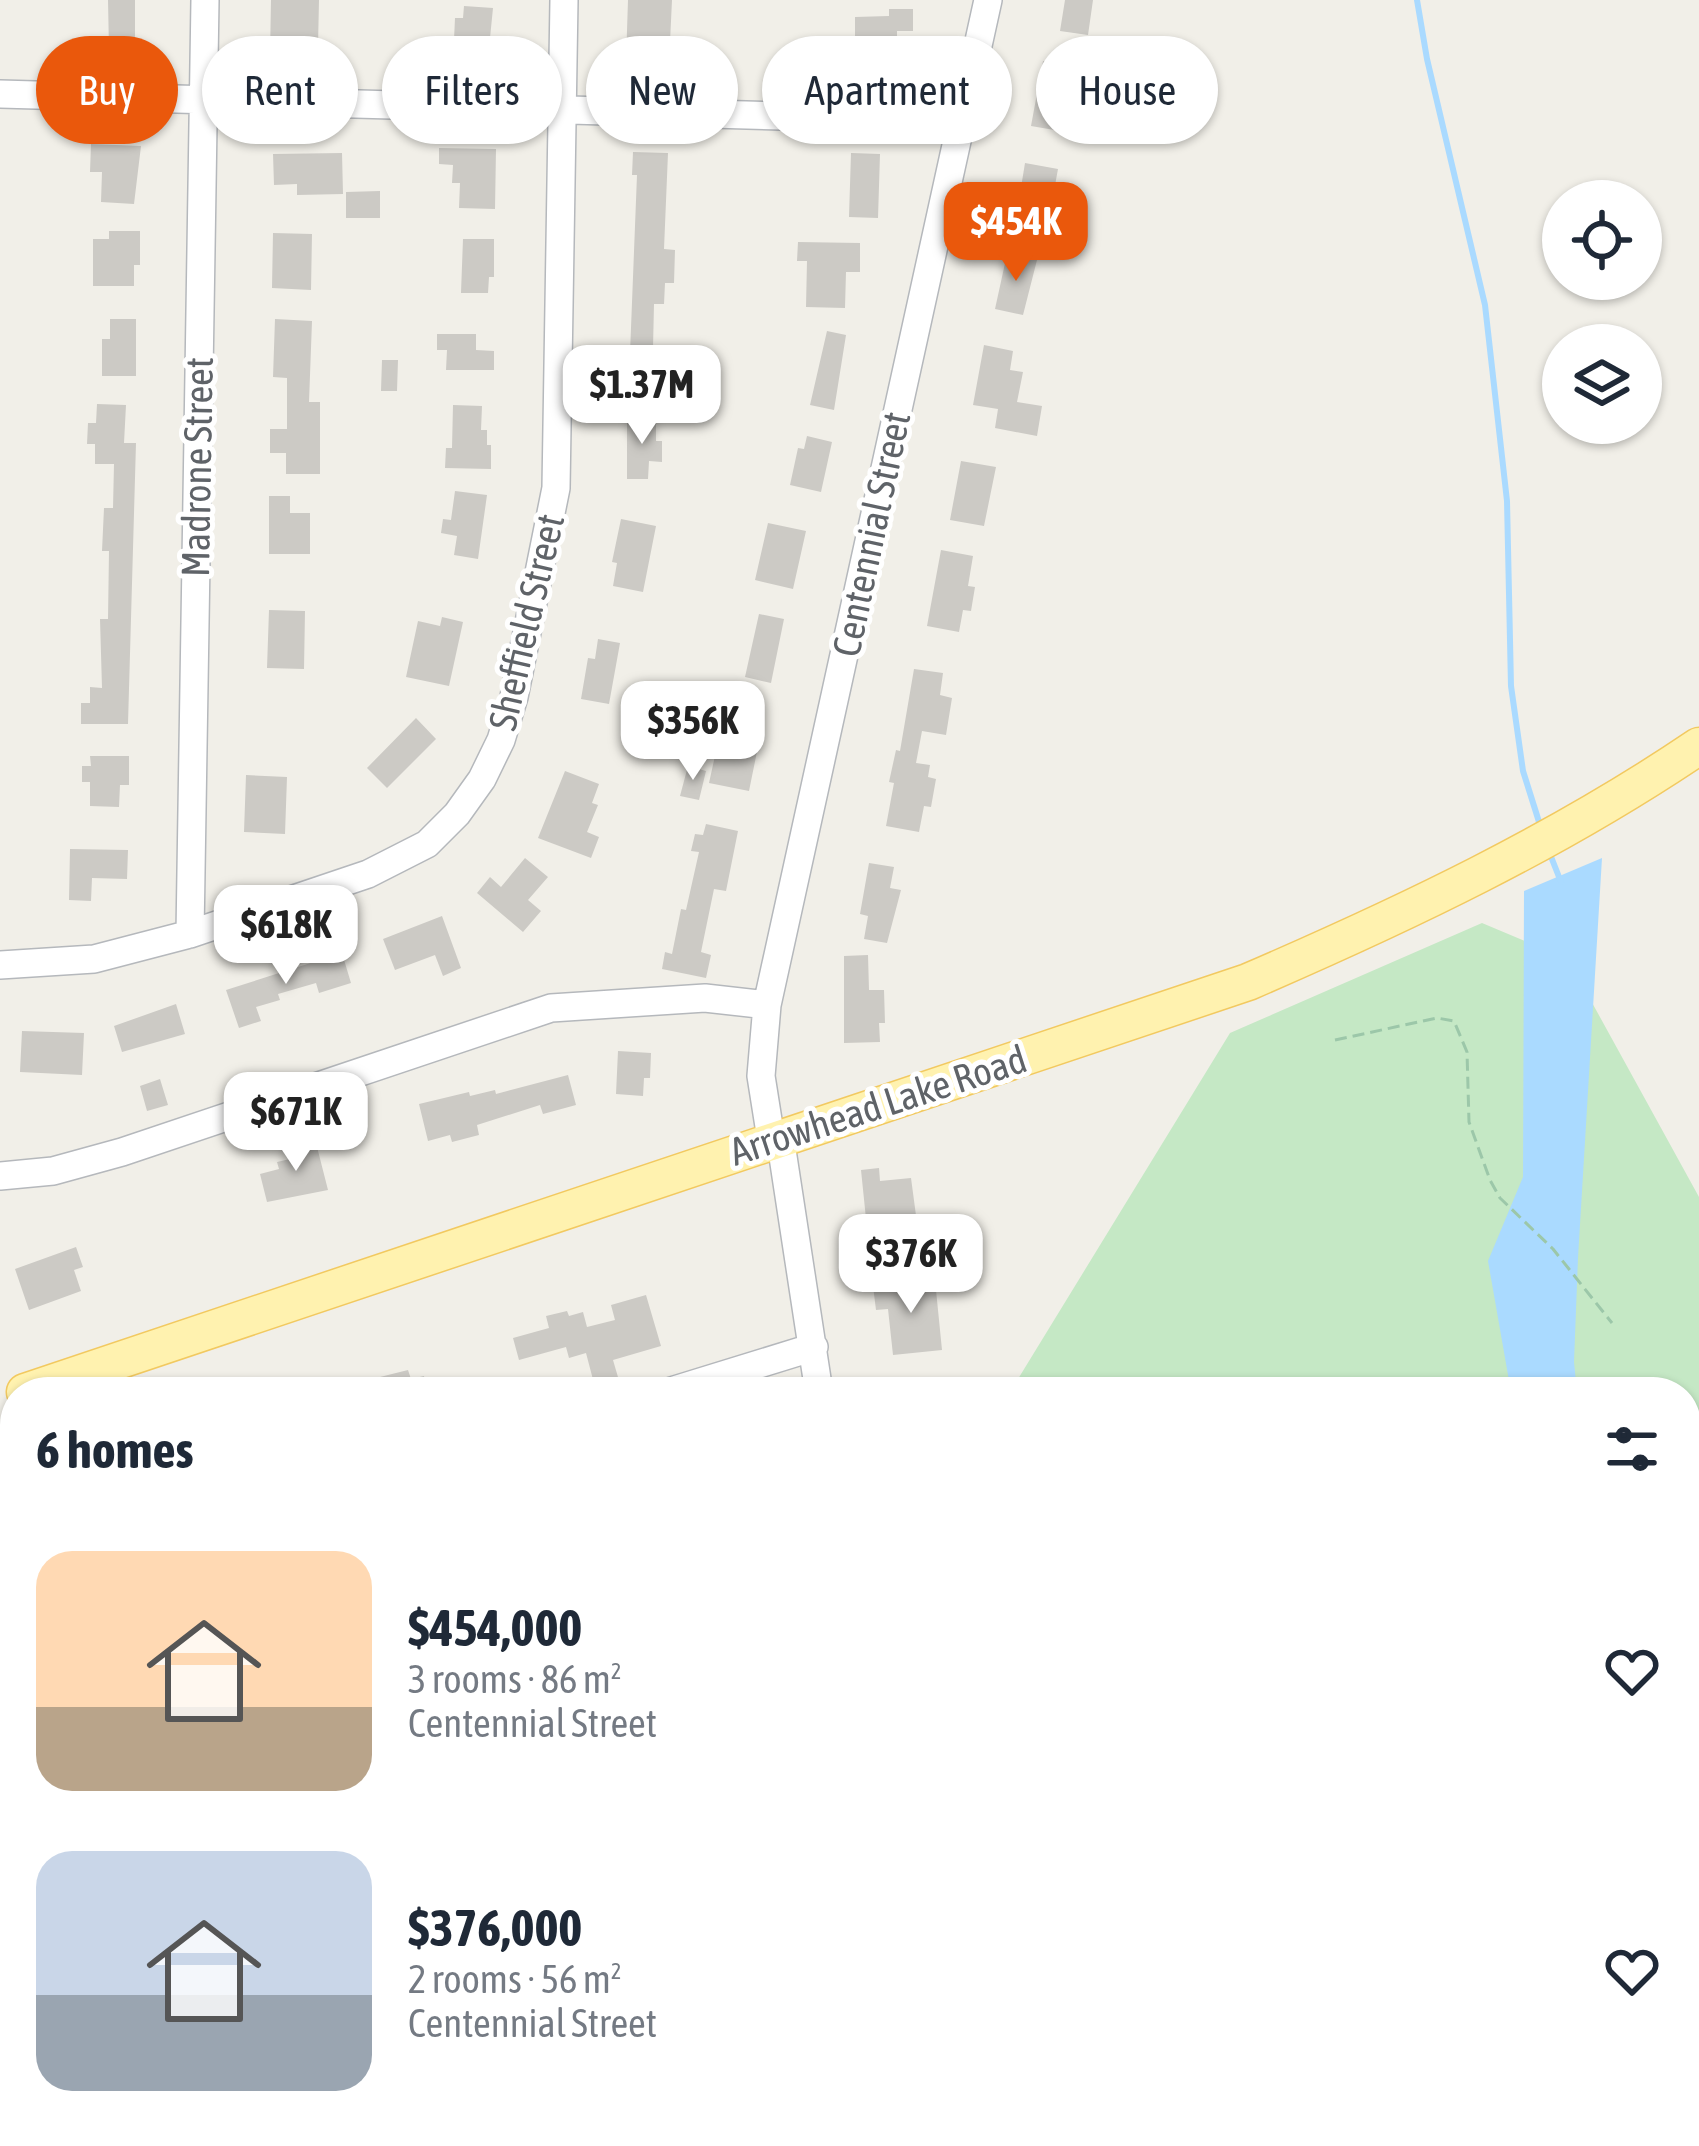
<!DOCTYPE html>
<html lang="en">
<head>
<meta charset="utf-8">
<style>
	body { margin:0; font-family:"Asap Condensed",sans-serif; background:#f2f2f3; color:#1f2937; height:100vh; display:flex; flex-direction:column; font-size:45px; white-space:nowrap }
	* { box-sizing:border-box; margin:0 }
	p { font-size:39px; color:#747a83 }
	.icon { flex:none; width:66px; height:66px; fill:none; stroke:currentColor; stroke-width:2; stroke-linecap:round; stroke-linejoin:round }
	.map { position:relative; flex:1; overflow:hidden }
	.drawer { position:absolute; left:0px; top:1377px; width:1701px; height:771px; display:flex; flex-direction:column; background:#fff; border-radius:48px 48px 0 0; box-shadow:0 3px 9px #0004 }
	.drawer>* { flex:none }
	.banner { position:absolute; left:36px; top:36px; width:1629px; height:108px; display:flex; gap:24px }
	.controls { position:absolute; left:1542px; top:180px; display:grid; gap:24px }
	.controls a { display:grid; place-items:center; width:120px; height:120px; border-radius:50%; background:#fff; box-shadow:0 3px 9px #0004; font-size:60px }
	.price { position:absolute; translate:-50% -102px; padding:0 27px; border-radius:24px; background:#fff; color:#222; font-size:39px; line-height:78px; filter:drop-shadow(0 3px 6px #0008) }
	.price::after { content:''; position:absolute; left:50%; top:72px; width:36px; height:27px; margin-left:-18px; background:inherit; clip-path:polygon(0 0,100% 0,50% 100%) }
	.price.current { background:#ea580c; color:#fff }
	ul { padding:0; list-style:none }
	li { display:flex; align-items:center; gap:36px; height:300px; padding:0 36px }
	li span { display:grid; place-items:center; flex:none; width:336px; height:240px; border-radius:36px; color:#555 }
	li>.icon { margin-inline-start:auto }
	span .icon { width:144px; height:144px; fill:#fffc; stroke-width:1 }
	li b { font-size:51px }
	h2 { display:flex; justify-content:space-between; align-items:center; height:144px; padding:0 36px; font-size:51px }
	.chip { padding:0 42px; border-radius:54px; background:#fff; box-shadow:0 3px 9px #0004; font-size:42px; line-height:108px }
	.chip.current { background:#ea580c; color:#fff }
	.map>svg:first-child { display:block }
	.green { fill:#c5e8c5 }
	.water { fill:#aadaff }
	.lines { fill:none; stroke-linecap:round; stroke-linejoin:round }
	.stream { stroke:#aadaff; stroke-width:6 }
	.building { fill:#cccac5 }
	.minor-casing { stroke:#b5b8bc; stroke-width:30 }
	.major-casing { stroke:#f2c960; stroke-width:39 }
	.path { stroke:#9cc7a9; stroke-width:3; stroke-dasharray:12 6; stroke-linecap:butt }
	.minor { stroke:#fff; stroke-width:27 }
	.major { stroke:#fff2af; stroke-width:36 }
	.labels { text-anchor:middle; stroke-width:10; stroke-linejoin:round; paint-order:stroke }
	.street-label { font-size:39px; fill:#5f6368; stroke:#fff }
</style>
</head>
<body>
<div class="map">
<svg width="1699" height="2146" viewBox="0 0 1699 2146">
	<rect width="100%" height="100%" fill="#f1efe8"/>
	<path class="green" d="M1482,923L1568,959L1699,1197V2146H1201L1197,2133H1686V1392H1010L1230,1033Z"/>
	<path class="water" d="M1602,858L1578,1258L1574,1362L1577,1392H1511L1488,1261L1523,1177L1524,891Z
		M1533,2133H1604V2146H1533Z"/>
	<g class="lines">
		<path class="stream" d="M1417,0L1427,59L1485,305L1507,501L1511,686L1523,771L1540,825
			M1548,849L1561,882"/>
	</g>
	<path class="building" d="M108,0H135V50H109Z
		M271,0H319L318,46L292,45L291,56L270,55Z
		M628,0H672L670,42L654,41L653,62L626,61Z
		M1065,0H1093L1088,35L1060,31Z
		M464,6L493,8L488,58H469L470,40H454L455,18H463Z
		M889,9H913V31H897V63H866V43H855V17L889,16Z
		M1083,52L1108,58L1101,88L1075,82L1066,132L1031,126L1043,61L1080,68Z
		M91,144L141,146L134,204L101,202L102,172H90Z
		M439,148L496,149L495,209L459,208L460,183H452L453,165L439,164Z
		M633,152L668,153L664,249L675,250L674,283H665L664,304H654L653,348H659L658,362H671V381L629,379L637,175H632Z
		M342,153L343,194L297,195V184L274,185L273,154Z
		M851,153L880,154L878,218L849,217Z
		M1025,163L1058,169L1049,218L1017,212Z
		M380,191V218H346V192Z
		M109,231H140V265H134V286H93V239H109Z
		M273,233L312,234L311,290L272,288Z
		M463,239H494V277H489L488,293H461Z
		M798,242L860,243V272H846L845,308L806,307L807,261H797Z
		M1007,254L1037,260L1023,315L995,309Z
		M110,319H136V376H102V339H110Z
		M275,319L312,321L309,402H320V474H286V453H270V429H287V378L273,377Z
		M827,331L846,335L834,410L810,405Z
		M437,334H476V350L494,351V370H446L447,350H437Z
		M984,345L1013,351L1010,370L1023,372L1017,402L1042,406L1037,436L995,428L998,409L973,405Z
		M382,360H398L397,391H381Z
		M97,404L126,405L124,443H136L128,724H81V703H90V687L102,688L100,619H108L109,551H102L104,508H113L114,464H95V444H87L88,423H96Z
		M453,405L482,406L481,430H487V445H491V469L445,468L446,448H452Z
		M627,418H656V441H662V462L649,461L648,479H627Z
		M807,436L832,442L821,492L790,485L798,448L804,449Z
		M961,461L996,467L984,526L950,520Z
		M455,491L487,495L478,559L454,555L457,536L441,533L443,519L451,520Z
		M269,496H290V513H310V554H269Z
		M621,519L656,526L643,592L613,586L617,563L612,562Z
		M768,523L806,531L793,589L755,580Z
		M941,550L973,556L968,586L975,587L971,611L963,610L959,632L927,626Z
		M269,610L305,611L304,669L267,668Z
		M759,614L784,619L771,683L745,677Z
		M442,617L463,622L449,686L406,677L418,621L440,626Z
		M598,639L620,643L609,704L581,699L588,658L595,659Z
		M914,669L943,673L940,695L952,698L946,735L922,731L916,763L930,765L928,777L936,779L931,807L924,806L919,832L886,826L894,783L889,782L896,750L900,751Z
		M686,695L715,702L709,727L680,720Z
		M637,713L659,717L655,743L632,739Z
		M416,718L436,739L387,788L367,768Z
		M722,724L761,732L749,791L709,783Z
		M90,756H129V785H120L119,807L90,806V782H82V766H91Z
		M688,766L706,771L699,800L680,796Z
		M565,771L599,784L592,803L598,805L587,832L599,837L591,858L538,838Z
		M246,775L287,777L285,834L244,832Z
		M706,824L738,831L726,891L714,889L701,952L711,955L706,978L662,969L665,952L672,954L681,909L686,910L699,852L691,851L695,834L703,835Z
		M70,849L128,850L127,879L92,878L91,901L69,900Z
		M525,858L548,877L528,900L541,911L523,932L477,893L490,877L501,887Z
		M869,863L894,867L890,888L901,890L887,943L864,939L868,916L860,914Z
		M442,916L461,968L443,976L435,955L395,970L383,939Z
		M342,953L351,983L319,993L316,983L278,994L280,1000L256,1007L261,1021L239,1028L226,990Z
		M868,955L869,990H884L885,1023H879L880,1042L844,1043V956Z
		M176,1004L185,1034L122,1052L114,1026Z
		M22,1031L84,1033L82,1075L20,1072Z
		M618,1051L651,1053L650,1078H644L643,1096L616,1094Z
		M568,1075L576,1105L543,1114L540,1105L477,1125L479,1135L452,1142L450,1135L428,1141L419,1104L469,1092L470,1096L495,1090L496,1094Z
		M160,1079L168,1105L147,1111L140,1086Z
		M315,1139L328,1190L267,1202L260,1174L279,1169L277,1162L290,1159L287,1146Z
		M879,1168L880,1181L911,1178L917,1223L939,1220L941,1240L869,1248L861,1170Z
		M76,1247L83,1267L74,1270L81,1291L29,1310L15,1269Z
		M935,1280L942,1350L893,1355L888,1309L876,1310L873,1286Z
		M646,1295L661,1346L613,1360L620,1384L596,1391L586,1353L569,1358L566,1347L519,1360L513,1338L549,1328L546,1316L567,1311L569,1316L583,1312L587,1327L615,1320L611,1305Z
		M408,1370L411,1379L424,1376L428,1392H380L376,1378Z
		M15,1705V1750L0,1761V1717Z
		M15,1959V1993L0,1999V1965Z"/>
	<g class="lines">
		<defs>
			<path id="minor" d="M0,94L962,121
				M190,934L205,0
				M0,965L94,959L190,934L368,874L427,844L457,814L482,779L501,740L514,697L556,488L564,0
				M780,1137L819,1392
				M771,1139L761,1076L767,1005L988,0
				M0,1176L53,1171L122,1152L551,1008L705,998L767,1005
				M668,1392L814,1347
				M0,1638L15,1628
				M0,1856L15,1843
				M909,2133L910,2146
				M160,2146V2133
				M531,2146L533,2133"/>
			<path id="major" d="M25,1392L1248,982C1405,914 1557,842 1699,746"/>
		</defs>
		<use href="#minor" class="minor-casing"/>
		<use href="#major" class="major-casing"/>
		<path class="path" d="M1335,1040L1437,1018L1454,1021L1467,1052L1469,1122L1490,1180L1500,1198L1553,1249L1612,1323"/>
		<use href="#minor" class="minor"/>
		<use href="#major" class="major"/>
	</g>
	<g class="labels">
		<g class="street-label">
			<text transform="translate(197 467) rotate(-89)" y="14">Madrone Street</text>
			<text transform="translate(871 534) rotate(-78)" y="14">Centennial Street</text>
			<text transform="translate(526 622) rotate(-77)" y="14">Sheffield Street</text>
			<text transform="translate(878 1105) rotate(-18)" y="14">Arrowhead Lake Road</text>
		</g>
	</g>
</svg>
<div class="controls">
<a><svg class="icon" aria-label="locate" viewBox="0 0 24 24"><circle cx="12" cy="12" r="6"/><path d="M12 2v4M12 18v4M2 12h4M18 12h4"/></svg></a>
<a><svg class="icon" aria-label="layers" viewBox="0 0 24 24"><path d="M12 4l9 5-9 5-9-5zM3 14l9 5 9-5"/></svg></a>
</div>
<b class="price current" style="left:1016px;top:284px">$454K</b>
<b class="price" style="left:642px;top:447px">$1.37M</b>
<b class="price" style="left:693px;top:783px">$356K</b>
<b class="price" style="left:286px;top:987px">$618K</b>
<b class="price" style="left:296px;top:1174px">$671K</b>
<b class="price" style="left:911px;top:1316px">$376K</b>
<div class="banner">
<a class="chip current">Buy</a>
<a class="chip">Rent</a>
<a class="chip">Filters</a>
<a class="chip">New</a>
<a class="chip">Apartment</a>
<a class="chip">House</a>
</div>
<section class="drawer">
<h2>6 homes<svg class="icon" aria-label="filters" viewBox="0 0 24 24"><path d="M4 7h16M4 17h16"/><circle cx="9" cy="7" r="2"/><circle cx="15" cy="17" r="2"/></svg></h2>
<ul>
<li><span style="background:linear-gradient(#ffd9b3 65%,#b9a48a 0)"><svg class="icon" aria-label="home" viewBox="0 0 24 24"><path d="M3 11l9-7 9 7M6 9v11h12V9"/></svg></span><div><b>$454,000</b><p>3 rooms · 86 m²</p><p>Centennial Street</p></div><svg class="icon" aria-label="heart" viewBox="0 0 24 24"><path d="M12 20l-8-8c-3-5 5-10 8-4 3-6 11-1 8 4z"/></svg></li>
<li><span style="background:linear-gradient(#c9d6e8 60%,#9aa5b1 0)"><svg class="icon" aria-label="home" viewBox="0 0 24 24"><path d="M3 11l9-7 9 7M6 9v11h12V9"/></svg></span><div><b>$376,000</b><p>2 rooms · 56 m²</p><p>Centennial Street</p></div><svg class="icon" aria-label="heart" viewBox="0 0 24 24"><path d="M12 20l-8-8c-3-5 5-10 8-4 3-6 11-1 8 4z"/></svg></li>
</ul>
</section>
</div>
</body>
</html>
